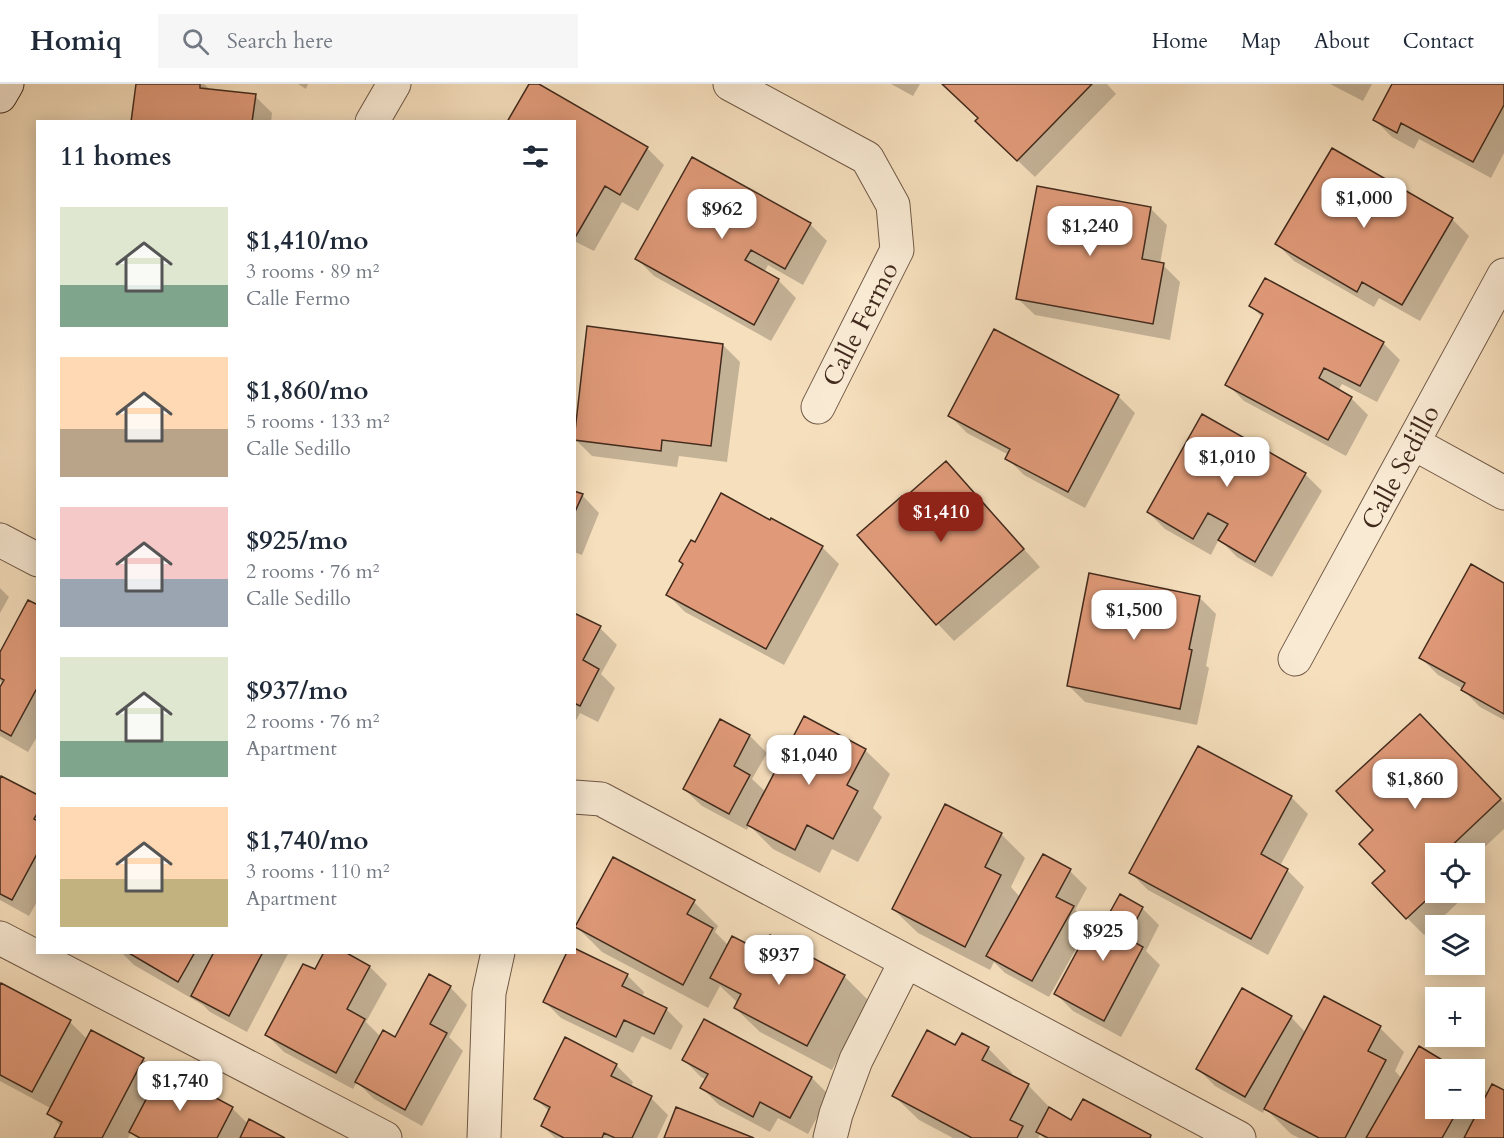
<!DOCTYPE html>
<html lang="en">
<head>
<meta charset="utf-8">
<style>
	body { margin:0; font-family:Cardo,serif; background:#f6f6f7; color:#1f2937; height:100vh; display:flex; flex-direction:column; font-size:22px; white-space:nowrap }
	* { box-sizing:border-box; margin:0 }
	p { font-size:20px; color:#747a83 }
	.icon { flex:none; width:33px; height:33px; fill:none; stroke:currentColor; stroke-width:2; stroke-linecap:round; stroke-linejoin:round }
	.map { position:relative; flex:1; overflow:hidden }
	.panel { position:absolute; left:36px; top:36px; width:540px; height:834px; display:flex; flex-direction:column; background:#fff; border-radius:0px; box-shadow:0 3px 15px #0003 }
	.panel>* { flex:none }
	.tools { position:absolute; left:1425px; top:759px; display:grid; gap:12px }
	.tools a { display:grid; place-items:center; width:60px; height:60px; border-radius:0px; background:#fff; box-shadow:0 3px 15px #0003; font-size:30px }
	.price { position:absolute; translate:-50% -51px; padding:0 14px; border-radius:12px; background:#fff; color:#222; font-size:20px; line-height:39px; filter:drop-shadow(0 2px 3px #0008) }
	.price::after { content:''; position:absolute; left:50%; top:36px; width:18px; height:14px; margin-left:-9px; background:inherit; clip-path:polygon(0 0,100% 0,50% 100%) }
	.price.current { background:#8f2418; color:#fff }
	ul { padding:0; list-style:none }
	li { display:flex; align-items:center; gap:18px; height:150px; padding:0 24px }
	li span { display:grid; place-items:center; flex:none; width:168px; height:120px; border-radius:0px; color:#555 }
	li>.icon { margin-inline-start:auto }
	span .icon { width:72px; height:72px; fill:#fffc; stroke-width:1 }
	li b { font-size:26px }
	h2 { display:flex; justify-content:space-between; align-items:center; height:72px; padding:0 24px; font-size:26px }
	header { display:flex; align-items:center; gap:36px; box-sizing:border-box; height:84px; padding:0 30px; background:#fff; border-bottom:2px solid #e0e1e3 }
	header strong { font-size:28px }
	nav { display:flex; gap:33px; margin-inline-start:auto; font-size:21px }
	.search { width:420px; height:54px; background:#f6f6f7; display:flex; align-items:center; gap:15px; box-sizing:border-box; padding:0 21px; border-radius:0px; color:#747a83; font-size:22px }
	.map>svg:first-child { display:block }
	.shadow { fill:#0003 }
	.building { fill:#e09a79; stroke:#422b1d; stroke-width:1.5 }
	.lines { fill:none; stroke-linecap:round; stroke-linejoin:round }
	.street-casing { stroke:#6f5845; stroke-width:35 }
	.secondary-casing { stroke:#422b1d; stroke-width:35 }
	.street { stroke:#f9ead4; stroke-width:33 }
	.secondary { stroke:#f9ead4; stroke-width:33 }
	.labels { text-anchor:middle; stroke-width:4.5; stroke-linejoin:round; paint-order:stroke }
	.street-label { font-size:26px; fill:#422b1d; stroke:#f9ead4 }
</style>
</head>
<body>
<header>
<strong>Homiq</strong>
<div class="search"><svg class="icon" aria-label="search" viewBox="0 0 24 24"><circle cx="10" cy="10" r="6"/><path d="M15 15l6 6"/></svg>Search here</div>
<nav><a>Home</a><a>Map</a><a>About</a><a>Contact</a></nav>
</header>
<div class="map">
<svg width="1504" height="1054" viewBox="0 0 1504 1054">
	<rect width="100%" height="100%" fill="#f6dfbd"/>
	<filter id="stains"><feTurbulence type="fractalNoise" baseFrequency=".00333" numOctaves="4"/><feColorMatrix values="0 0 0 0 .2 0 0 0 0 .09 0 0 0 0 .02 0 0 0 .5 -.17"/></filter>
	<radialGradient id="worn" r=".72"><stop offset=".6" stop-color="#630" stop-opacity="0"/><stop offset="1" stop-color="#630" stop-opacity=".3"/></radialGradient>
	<path class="shadow" d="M137,0H204L211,6L255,12L272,29L271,38H133Z
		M298,0H308L306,5Z
		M531,0H536L647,64L664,81L638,127L622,118L594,167L574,157V38Z
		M891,0H920L913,12Z
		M944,0H1107L1116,10L1035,93L994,54L980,34Z
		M1330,0H1372L1363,17Z
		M1394,0H1504V69L1491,94L1419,55L1414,65L1392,53L1375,36Z
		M1333,66L1452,135L1469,152L1420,237L1379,214L1374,223L1294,177L1277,160Z
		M1150,124L1167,141L1160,180L1163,181L1180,198L1170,256L1035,231L1017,214Z
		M810,140L827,157L803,201L768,181L764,189L778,196L796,214L771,257L654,192L637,175Z
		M1251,222L1383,259L1400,276L1377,318L1342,300L1338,307L1351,314L1368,331L1346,372L1244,317L1227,300L1263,234Z
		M723,261L740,278L727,378L679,372L677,383L592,372L575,355Z
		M1118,312L1135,329L1085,424L1024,391L1007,374L1009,371L967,349L950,332Z
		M946,379L963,396L1040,483L954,557L938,540L859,451L904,416Z
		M1305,390L1322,407L1272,493L1237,473L1219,455L1211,471L1165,445L1148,428Z
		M574,408L582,411L599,429L582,471L574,468Z
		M822,463L839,480L784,581L685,528L668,511Z
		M1504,500V636L1480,623L1463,606V605L1438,591L1421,574Z
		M0,504L9,513L0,529Z
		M1199,513L1216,530L1206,582L1209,584L1197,641L1085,618L1068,601Z
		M38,523V651L28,668L0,652V607L3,600L0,597V571Z
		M574,530L600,544L617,561L601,590L615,604L598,638L580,629L574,640Z
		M1437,649L1504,719V745L1474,773V770H1436V808H1469L1424,851L1407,834L1387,787L1376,747Z
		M750,652L767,669L752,695L766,708L865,666L890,690L873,724L882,733L858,778L832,765L820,789L773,765L749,741L747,746L702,722L684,705Z
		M0,698L38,713V816L29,832L0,816Z
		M1291,713L1308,730L1280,782L1287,786L1304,803L1268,871L1148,806L1131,789Z
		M1001,750L1025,774L1011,803L1020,813L1043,772L1070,787L1087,804L1075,826L1090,841L1088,844L1100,850L1142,824L1159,841L1146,867L1160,881L1121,953L1073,927L1056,910L1089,848L1086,847L1049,913L1005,889L994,878L990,886L918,849L893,825Z
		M694,818L718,842L715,848L728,861L844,892L868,916L832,986L760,948L735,924L738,919L720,902L708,924L602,868L577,843Z
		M121,868H289L247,948L210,928L203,921L134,881Z
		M342,868L370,883L387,900L366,938L381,953L396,955L450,903L467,921L449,953L463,967L422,1042L374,1015L357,998L353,1005L284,968L267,951L315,887Z
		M627,891L644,908L642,914L666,925L683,942L671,966L642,952L633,969L561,934L544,917Z
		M0,904L70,938L88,956L143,975L160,992L232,1024L248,1040L282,1054H137L131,1048L128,1054H55L61,1042L49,1030L52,1025L0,997Z
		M1291,933L1306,949L1380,944L1404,968L1395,987L1402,995L1436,986V1024H1474V996L1489,1010L1504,1008V1054H1299L1291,1050L1265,1024L1263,1029L1215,1002L1198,985Z
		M704,937L812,994L829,1011L808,1050L778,1034L770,1048L719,1021L702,1004L707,996L701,993L684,976Z
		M956,963L988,964L1012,989L1011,992L1028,1001L1052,1026L1072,1038L1150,1052L1152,1054H1044L1040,1050L1038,1054H953L919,1036L894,1012Z
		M616,981L633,998L631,1003L651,1014L668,1031L657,1054H555L543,1042L550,1028L536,1015Z"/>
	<path class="building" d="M136,0H200V4L256,10L252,38H131Z
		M529,0H539L648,63L620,111L605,102L576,152L574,151V38H507Z
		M942,0H1092L1017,77L975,37L978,34Z
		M1392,0H1504V21L1473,78L1401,39L1397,49L1373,36Z
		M1332,64L1453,134L1402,221L1362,198L1357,208L1275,160Z
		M692,73L811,139L785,185L751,166L745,176L779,195L754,241L635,175Z
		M1037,102L1151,123L1142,175L1164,179L1153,240L1016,215Z
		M1265,194L1384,258L1360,302L1324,284L1319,294L1352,313L1328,356L1225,301L1263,230L1249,222Z
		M587,242L723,260L711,362L662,356L661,367L574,356Z
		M994,245L1119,311L1068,408L1005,375L1010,365L948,332Z
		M1202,330L1306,389L1255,478L1218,456L1228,440L1208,429L1193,455L1147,428Z
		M946,377L1024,465L936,541L857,451L902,412L904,414Z
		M574,407L583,410L574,430Z
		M721,409L770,436L771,434L823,462L766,565L666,511L683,480L679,477L691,456L695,458Z
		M1471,480L1504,499V630L1461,606L1465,599L1419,574Z
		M1089,489L1200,512L1189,565L1192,566L1180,625L1067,602Z
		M28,516L38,521V607L36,606L11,652L0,646V603L4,596L0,594V568Z
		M574,529L601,542L583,576L599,585L580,622L574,619Z
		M1420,630L1501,715L1446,767L1448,770H1436V807L1406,835L1372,799L1385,787L1359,760L1373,746L1336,707Z
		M804,632L866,665L847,701L858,707L833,755L807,741L795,766L747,741Z
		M720,635L750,651L734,682L750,691L729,730L683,705Z
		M1198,662L1292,712L1261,770L1288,785L1251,855L1129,789Z
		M1,692L38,711V728L34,735L38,737V768L12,816L0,810V695Z
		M945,720L1002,749L985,783L1001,791L965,863L892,825Z
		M1043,770L1071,785L1056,813L1074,822L1032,897L986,872Z
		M613,773L695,816L687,830L713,844L683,901L575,843Z
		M1120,810L1143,823L1127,854L1143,863L1104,937L1054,910L1090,843L1099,848Z
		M770,851L845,891L807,962L734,924L741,910L710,894L732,852L761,867Z
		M574,864L628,890L622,902L667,924L654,950L624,936L616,953L543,918L567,868H574Z
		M127,868H195L178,898Z
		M214,868H263L229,932L191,912Z
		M324,868H345L370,882L347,925L365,935L336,989L265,951L303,880L315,885Z
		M429,890L451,902L430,940L447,949L405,1026L355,998L383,946L395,953Z
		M1,899L71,936L32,1008L0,991V901Z
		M1242,904L1292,932L1245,1013L1196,985Z
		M1324,912L1381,942L1368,967L1386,976L1345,1054H1319L1264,1025Z
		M704,935L812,993L790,1034L760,1018L753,1033L700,1004L708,990L682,976Z
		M91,946L144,974L102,1054H54L62,1038L47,1030Z
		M927,946L955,961L962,949L989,963L982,976L1029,1000L1010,1036L1023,1042L1017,1054H972L892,1012Z
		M565,953L617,980L611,992L652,1012L632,1054H615L604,1049L602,1054H564L541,1042L550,1023L534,1015Z
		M1419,962L1459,986H1436V1024H1459L1442,1054H1366Z
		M162,985L233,1023L217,1054H140L129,1048Z
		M1492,1000L1504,1006V1054H1464Z
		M1083,1015L1151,1051L1150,1054H1048L1036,1048L1049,1023L1071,1036Z
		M676,1023L754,1054H664Z
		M249,1035L285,1054H240Z"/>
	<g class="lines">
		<defs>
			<path id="street" d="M730,0L867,74L893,121L897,166L818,323
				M372,38L394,0
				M1413,359L1504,409
				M0,456L38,476
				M1295,575L1504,191
				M574,713L601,715L1239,1054
				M0,854L385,1054
				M484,1054L489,909L498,868
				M830,1054L836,1030L856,976L906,877"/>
			<path id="secondary" d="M0,12L7,0"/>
		</defs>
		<use href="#street" class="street-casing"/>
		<use href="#secondary" class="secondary-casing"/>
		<use href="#street" class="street"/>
		<use href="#secondary" class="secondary"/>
	</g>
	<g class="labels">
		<g class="street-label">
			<text transform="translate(860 240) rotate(-63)" y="9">Calle Fermo</text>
			<text transform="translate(1400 383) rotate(-62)" y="9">Calle Sedillo</text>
		</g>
	</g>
	<rect width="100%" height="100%" filter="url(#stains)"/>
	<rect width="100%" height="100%" fill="url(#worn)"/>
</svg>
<div class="tools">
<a><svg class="icon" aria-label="locate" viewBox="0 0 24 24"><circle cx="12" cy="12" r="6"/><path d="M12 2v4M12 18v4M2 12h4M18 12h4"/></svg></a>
<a><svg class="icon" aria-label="layers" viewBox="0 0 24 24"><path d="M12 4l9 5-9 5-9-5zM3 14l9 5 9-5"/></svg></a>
<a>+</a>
<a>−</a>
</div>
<b class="price" style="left:1364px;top:145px">$1,000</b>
<b class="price" style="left:722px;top:156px">$962</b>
<b class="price" style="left:1090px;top:173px">$1,240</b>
<b class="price" style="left:1227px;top:404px">$1,010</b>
<b class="price current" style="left:941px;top:459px">$1,410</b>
<b class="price" style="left:1134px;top:557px">$1,500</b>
<b class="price" style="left:809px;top:702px">$1,040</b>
<b class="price" style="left:1415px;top:726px">$1,860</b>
<b class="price" style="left:1103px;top:878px">$925</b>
<b class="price" style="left:779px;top:902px">$937</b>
<b class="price" style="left:180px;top:1028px">$1,740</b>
<section class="panel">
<h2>11 homes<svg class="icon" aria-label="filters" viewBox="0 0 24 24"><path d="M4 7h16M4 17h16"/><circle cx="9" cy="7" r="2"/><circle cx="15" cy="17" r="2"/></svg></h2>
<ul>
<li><span style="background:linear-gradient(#dfe7d0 65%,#7fa58c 0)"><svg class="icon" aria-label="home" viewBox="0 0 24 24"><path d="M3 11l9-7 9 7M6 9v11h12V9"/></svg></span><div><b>$1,410/mo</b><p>3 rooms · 89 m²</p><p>Calle Fermo</p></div></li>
<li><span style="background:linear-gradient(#ffd9b3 60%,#b9a48a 0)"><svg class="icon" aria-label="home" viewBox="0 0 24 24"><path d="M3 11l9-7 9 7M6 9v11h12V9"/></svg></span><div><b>$1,860/mo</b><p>5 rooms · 133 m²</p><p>Calle Sedillo</p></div></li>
<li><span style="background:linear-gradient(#f6c9c9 60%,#9aa5b1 0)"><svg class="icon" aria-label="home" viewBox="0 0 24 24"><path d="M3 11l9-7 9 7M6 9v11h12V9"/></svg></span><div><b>$925/mo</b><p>2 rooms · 76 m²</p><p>Calle Sedillo</p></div></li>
<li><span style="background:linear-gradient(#dfe7d0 70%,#7fa58c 0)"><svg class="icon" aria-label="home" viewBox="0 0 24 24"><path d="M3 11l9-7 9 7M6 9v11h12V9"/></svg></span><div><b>$937/mo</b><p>2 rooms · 76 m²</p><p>Apartment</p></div></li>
<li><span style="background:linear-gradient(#ffd9b3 60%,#c2b280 0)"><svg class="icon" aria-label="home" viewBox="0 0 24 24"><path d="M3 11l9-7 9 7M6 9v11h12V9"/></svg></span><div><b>$1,740/mo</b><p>3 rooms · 110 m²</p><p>Apartment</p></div></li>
</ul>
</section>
</div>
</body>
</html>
